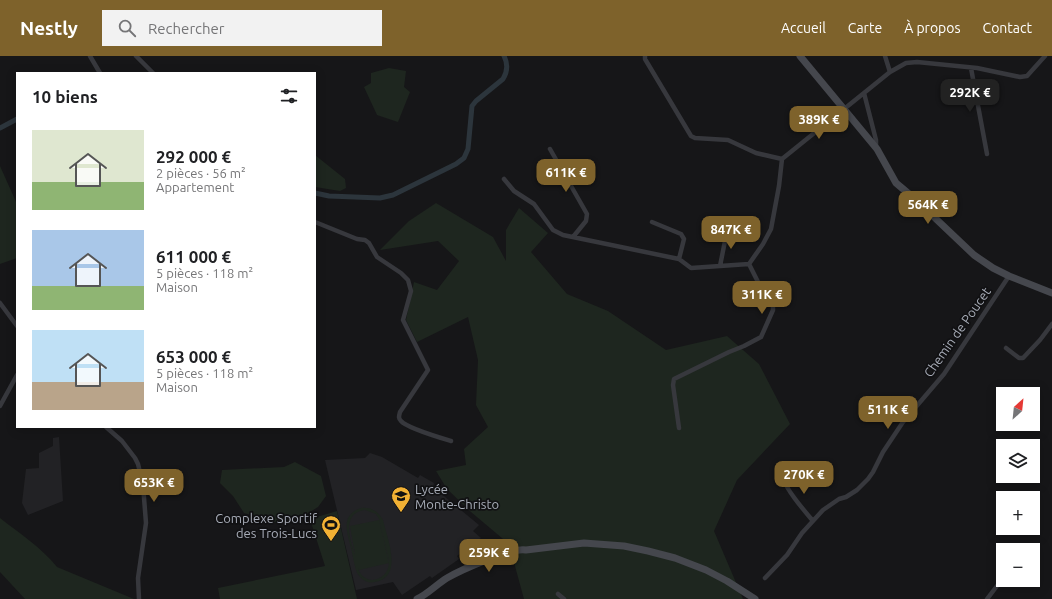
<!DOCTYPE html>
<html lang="fr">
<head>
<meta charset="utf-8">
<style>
	body { margin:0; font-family:Ubuntu,sans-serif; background:#f2f2f2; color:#202124; height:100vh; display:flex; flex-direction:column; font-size:15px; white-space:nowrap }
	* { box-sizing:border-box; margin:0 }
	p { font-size:13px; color:#757577 }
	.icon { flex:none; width:22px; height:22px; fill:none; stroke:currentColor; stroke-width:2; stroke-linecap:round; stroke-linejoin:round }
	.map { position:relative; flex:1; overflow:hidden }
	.drawer { position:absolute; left:16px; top:16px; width:300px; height:356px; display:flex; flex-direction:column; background:#fff; border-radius:0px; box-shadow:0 2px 10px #0003 }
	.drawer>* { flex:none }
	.needle { width:26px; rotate:27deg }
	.fabs { position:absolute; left:996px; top:331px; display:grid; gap:8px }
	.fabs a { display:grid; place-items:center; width:44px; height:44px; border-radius:0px; background:#fff; box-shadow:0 2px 10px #0003; font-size:20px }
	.price { position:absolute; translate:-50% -34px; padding:0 9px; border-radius:8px; background:#7e622b; color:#fff; font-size:13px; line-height:26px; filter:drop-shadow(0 1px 2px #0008) }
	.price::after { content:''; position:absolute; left:50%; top:24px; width:12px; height:9px; margin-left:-6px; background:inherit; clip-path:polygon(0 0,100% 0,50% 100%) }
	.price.selected { background:#222; color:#fff }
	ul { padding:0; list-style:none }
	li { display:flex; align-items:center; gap:12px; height:100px; padding:0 16px }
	li span { display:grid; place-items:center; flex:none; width:112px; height:80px; border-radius:0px; color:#555 }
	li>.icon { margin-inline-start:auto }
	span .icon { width:48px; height:48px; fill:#fffc; stroke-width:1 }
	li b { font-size:17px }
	h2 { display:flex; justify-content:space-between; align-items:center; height:48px; padding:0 16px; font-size:17px }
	header { display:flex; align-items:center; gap:24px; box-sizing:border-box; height:56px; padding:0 20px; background:#7e622b; color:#fff }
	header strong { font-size:19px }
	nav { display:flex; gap:22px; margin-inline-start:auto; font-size:14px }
	.search { width:280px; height:36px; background:#f2f2f2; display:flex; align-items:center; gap:10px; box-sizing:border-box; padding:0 14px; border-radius:0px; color:#757577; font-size:15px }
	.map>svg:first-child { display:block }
	.built { fill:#222225 }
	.green { fill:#1e261f; fill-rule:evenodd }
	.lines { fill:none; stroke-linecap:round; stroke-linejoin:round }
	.canal { stroke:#2c353c; stroke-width:5 }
	.street { stroke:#37383d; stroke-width:4.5 }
	.secondary { stroke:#45474d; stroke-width:7 }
	.labels { text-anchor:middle; stroke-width:3.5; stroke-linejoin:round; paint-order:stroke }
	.street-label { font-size:13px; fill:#a8adb8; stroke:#111113 }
	.poi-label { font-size:13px; fill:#a8adb8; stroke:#111113; text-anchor:start }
</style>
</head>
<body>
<header>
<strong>Nestly</strong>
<div class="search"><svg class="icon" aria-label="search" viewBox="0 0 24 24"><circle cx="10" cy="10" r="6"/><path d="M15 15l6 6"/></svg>Rechercher</div>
<nav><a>Accueil</a><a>Carte</a><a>À propos</a><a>Contact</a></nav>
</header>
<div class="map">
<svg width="1052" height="543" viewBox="0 0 1052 543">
	<rect width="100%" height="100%" fill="#161618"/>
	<path class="built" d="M59,381L63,445L28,459L22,447L26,413L39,412V397L53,390V382Z
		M370,397L382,401L418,422L420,419L434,427L433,431L479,469L473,475L481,482L457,500L459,503L432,522L430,520L402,539L393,526L356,534L325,404L365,402Z"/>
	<path class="green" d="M389,12L406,15L404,31L410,36L398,66L377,59L364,31L371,27V17Z
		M315,99L345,123L346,132L340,135L315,131Z
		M0,110L17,148V202L0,208Z
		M436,147L493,181L506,205V174L519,152L548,177L531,196L567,238L608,255L666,294L727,280L759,308L790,368L737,424L714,475L743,543H524L509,488L471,456L447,433L436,415L466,409L464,393L488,371L476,349L478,304L468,261L417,286L406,264L414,226L437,234L459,205L438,185L380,194L409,165Z
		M295,406L321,420L326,440L318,451L302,461L279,468L263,462L244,457L233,440L220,427L222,414L284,411Z
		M361,452C371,451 378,455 383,464C387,482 404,521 375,526C367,528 361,523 357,517C354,509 353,500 351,492C347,476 340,459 361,452ZM365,454L376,458L379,463L389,505C390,525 364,532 358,512L359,514L389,507L379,464L350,470L355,499C350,484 341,457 365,454Z
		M337,455L357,543H220L218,532L325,510L310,463Z
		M0,462C19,477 42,492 57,511L134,543H25L0,516Z"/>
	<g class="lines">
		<path class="canal" d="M0,72L17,63
			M315,137L329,140L380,142L393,139L456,108L464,102L468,93L472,50L476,45L503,23C508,15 508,8 504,0"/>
		<path class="street" d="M90,0L100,17
			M136,0L153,17
			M645,0V3L691,80L695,82L728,84L756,97L782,103
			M885,0L890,16
			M971,12L987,98
			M864,37L876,84V92
			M550,93L587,158L586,165L573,181
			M504,123L514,135L534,148L553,174L563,179L679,203L691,212L749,208
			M315,166L357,183L365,184L369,187L377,201L401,217L408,224L411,235L403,264L428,314L400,356C399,360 398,362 401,365C407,372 441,382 451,385
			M652,166L681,178L684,183L679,203
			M720,210L727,175
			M0,247L17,270
			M1006,292L1019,302H1023L1040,284L1052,268
			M0,350L17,319
			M106,371L122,385L135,402L138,408L143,429L146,467L138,522L139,543
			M679,372L673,329L674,323L729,296L744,290L761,281L773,254V249L760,230L749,208L763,188L771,173L779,130L782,103L890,16L906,7L917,6L977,12L1020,21L1027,20L1045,0
			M789,414C787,416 784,419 784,422C783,430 807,458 813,465
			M765,522L787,499L802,477L823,454L839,443L846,441L857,434L868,423L873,416L883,396L903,366L944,318L1009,220
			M558,538L564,543
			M987,543L1000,526"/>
		<path class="secondary" d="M800,0L877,93L896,127L915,143L974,199L993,212L1009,220L1052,237
			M417,543C428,538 437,528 447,522C461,514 512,491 526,494L584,487L624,490L648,495L675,502L706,514L727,525L755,543"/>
	</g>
	<defs>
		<symbol id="school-pin" viewBox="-11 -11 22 30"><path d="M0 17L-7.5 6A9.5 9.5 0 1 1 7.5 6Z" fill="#f2b134" stroke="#111113"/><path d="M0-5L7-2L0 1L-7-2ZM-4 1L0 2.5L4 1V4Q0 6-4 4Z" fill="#111"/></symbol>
		<symbol id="stadium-pin" viewBox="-11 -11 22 30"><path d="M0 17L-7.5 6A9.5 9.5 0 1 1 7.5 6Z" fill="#f2b134" stroke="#111113"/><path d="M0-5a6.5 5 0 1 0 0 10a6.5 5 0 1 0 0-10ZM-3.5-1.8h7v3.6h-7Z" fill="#111"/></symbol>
	</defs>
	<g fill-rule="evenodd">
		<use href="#school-pin" x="390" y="429" width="22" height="30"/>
		<use href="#stadium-pin" x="320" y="458" width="22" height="30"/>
	</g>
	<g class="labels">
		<g class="street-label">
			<text transform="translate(957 276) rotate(-55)" y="5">Chemin de Poucet</text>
		</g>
		<g class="poi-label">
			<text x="415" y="438">Lycée<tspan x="415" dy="15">Monte-Christo</tspan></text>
			<text x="317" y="467" text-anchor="end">Complexe Sportif<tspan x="317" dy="15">des Trois-Lucs</tspan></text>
		</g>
	</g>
</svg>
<div class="fabs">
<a><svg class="needle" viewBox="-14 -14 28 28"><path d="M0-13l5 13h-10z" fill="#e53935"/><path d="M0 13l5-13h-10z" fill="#757577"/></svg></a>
<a><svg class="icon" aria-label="layers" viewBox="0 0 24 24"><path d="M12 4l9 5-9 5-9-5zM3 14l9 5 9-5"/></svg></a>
<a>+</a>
<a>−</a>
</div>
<b class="price selected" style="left:970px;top:57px">292K €</b>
<b class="price" style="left:819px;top:84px">389K €</b>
<b class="price" style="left:566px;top:137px">611K €</b>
<b class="price" style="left:928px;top:169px">564K €</b>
<b class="price" style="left:731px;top:194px">847K €</b>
<b class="price" style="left:762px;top:259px">311K €</b>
<b class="price" style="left:888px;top:374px">511K €</b>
<b class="price" style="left:804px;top:439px">270K €</b>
<b class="price" style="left:154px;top:447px">653K €</b>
<b class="price" style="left:489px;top:517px">259K €</b>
<section class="drawer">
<h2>10 biens<svg class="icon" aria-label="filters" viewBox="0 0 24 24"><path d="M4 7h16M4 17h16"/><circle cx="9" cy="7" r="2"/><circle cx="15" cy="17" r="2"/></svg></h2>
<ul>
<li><span style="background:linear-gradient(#dfe7d0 65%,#8fb573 0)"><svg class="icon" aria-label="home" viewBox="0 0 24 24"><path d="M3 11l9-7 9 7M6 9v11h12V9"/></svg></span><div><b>292 000 €</b><p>2 pièces · 56 m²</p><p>Appartement</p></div></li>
<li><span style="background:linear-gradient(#a9c7e8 70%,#8fb573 0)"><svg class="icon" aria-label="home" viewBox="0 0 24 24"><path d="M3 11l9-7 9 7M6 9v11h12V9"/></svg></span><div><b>611 000 €</b><p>5 pièces · 118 m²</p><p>Maison</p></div></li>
<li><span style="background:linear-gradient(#bfe0f5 65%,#b9a48a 0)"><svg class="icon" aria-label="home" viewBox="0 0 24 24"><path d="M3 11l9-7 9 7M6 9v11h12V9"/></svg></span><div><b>653 000 €</b><p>5 pièces · 118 m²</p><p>Maison</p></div></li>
</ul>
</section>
</div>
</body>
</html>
